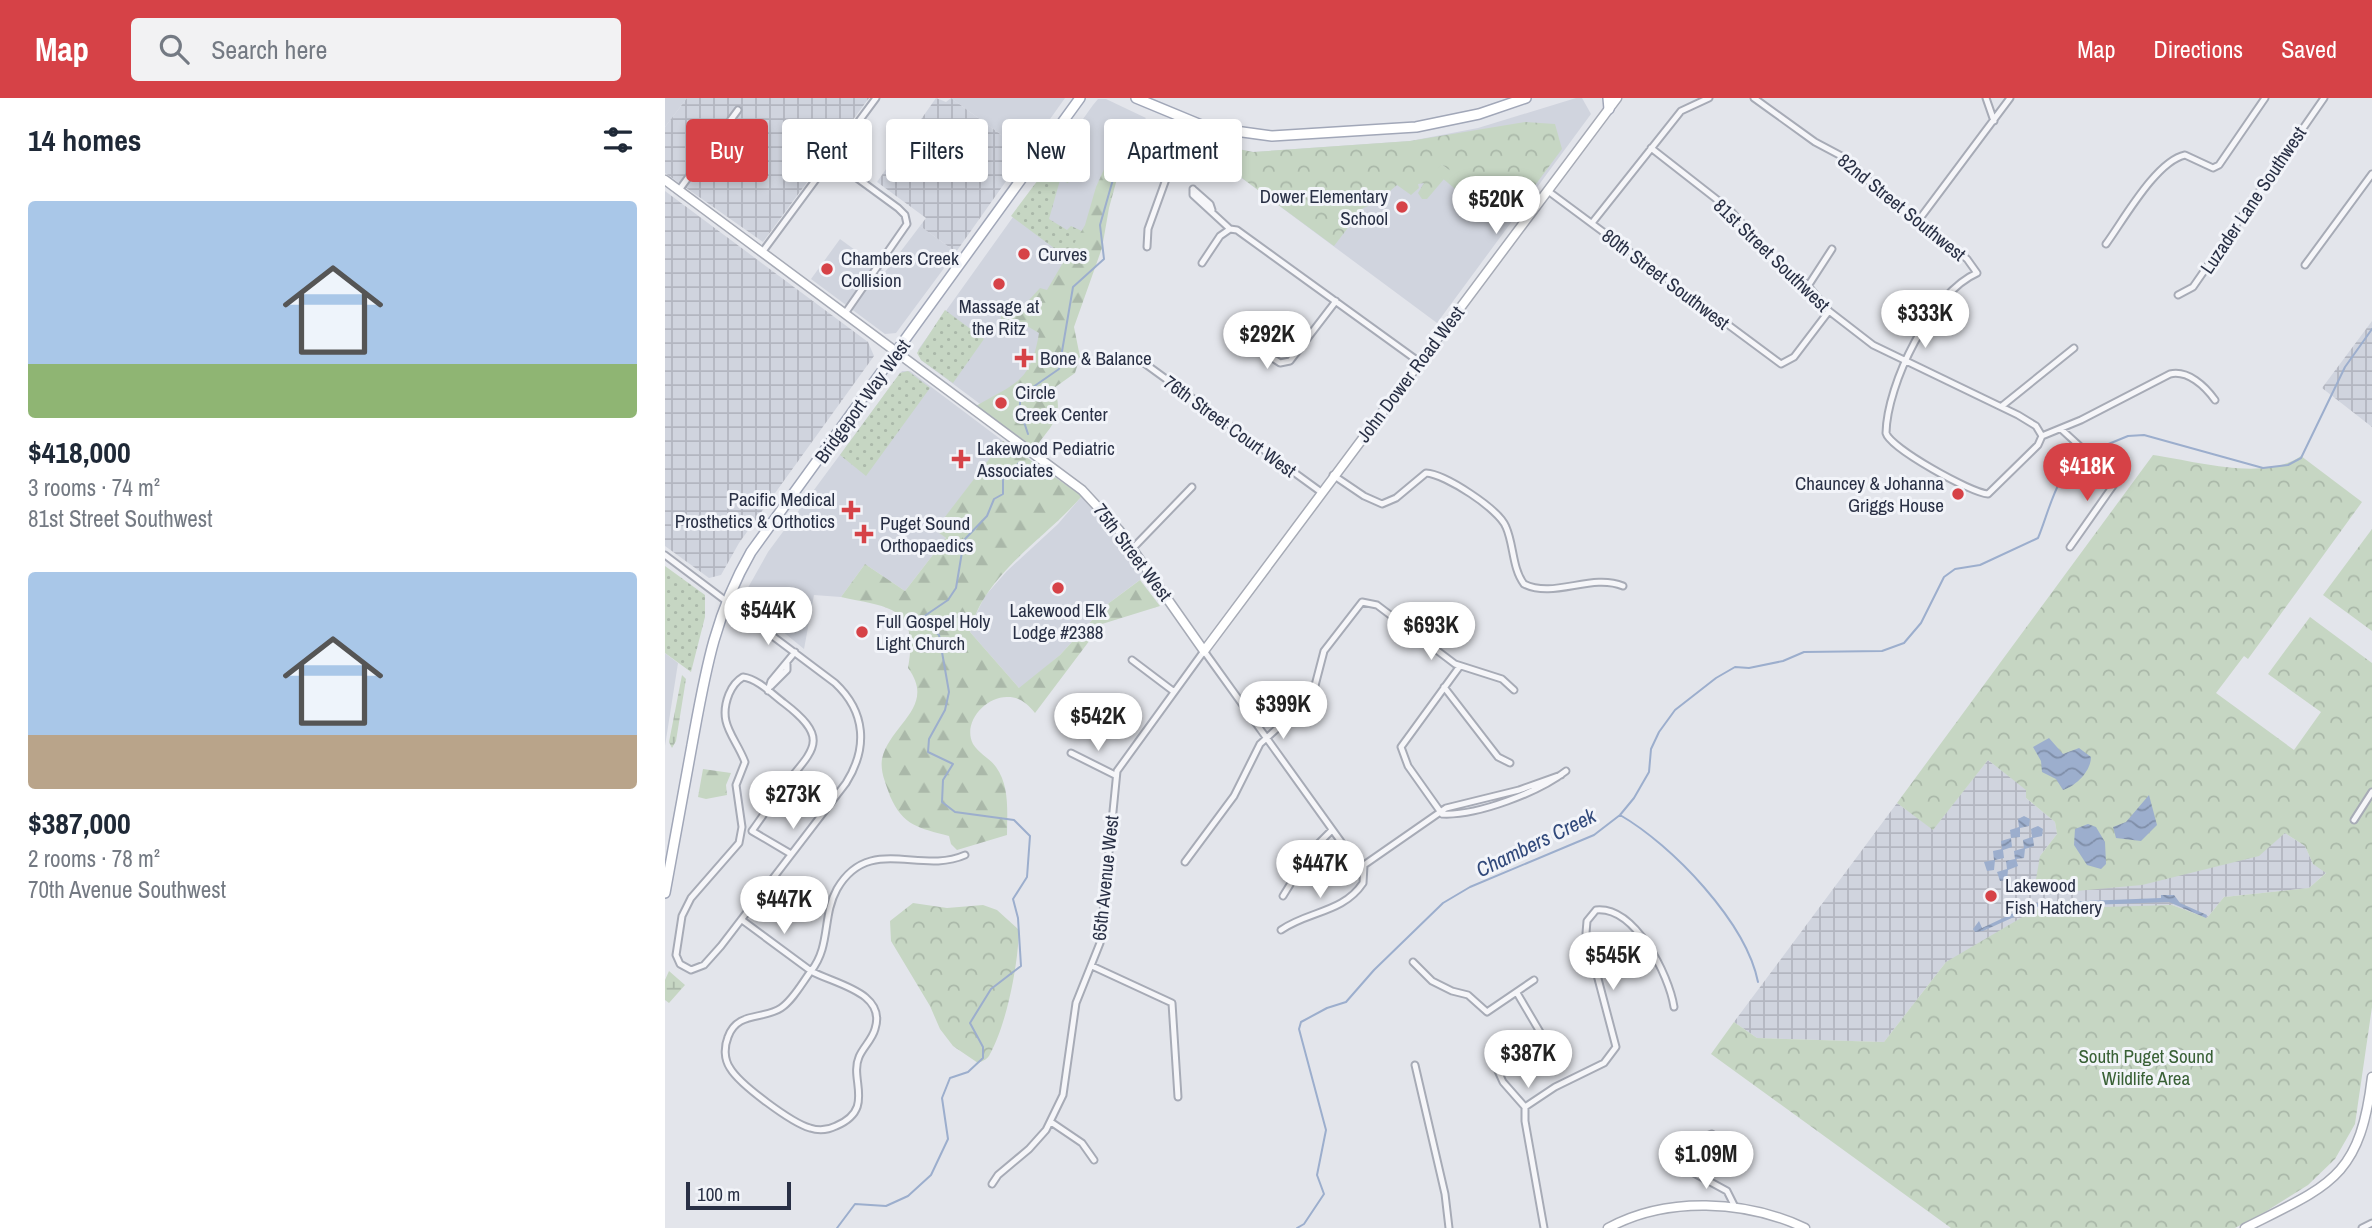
<!DOCTYPE html>
<html lang="en">
<head>
<meta charset="utf-8">
<style>
	body { margin:0; font-family:"Archivo Narrow",sans-serif; background:#f2f2f3; color:#1f2937; height:100vh; display:flex; flex-direction:column; font-size:26px; white-space:nowrap }
	* { box-sizing:border-box; margin:0 }
	p { font-size:23px; color:#747a83 }
	.icon { flex:none; width:38px; height:38px; fill:none; stroke:currentColor; stroke-width:2; stroke-linecap:round; stroke-linejoin:round }
	.map { position:relative; flex:1; overflow:hidden }
	.panel { display:flex; flex-direction:column; background:#fff; width:665px }
	.panel>* { flex:none }
	.banner { position:absolute; left:21px; top:21px; width:665px; height:63px; display:flex; gap:14px }
	.scale { position:absolute; left:21px; bottom:18px; width:105px; box-sizing:border-box; padding-left:7px; border:4px solid #293045; border-top:0; font-size:19px; line-height:24px; white-space:nowrap; color:#293045; -webkit-text-stroke:5px #f2f4f9; paint-order:stroke }
	.price { position:absolute; translate:-50% -60px; padding:0 16px; border-radius:24px; background:#fff; color:#222; font-size:23px; line-height:46px; filter:drop-shadow(0 2px 4px #0008) }
	.price::after { content:''; position:absolute; left:50%; top:42px; width:21px; height:16px; margin-left:-10px; background:inherit; clip-path:polygon(0 0,100% 0,50% 100%) }
	.price.on { background:#d64247; color:#fff }
	ul { padding:0; list-style:none }
	li { display:grid; align-content:center; gap:14px; height:371px; padding:0 28px }
	li span { display:grid; place-items:center; height:217px; border-radius:7px; color:#555 }
	li>.icon { margin-inline-start:auto }
	span .icon { width:126px; height:126px; fill:#fffc; stroke-width:1 }
	li b { font-size:30px }
	h2 { display:flex; justify-content:space-between; align-items:center; height:84px; padding:0 28px; font-size:30px }
	.chip { padding:0 24px; border-radius:7px; background:#fff; box-shadow:0 4px 10px #0003; font-size:24px; line-height:63px }
	.chip.on { background:#d64247; color:#fff }
	header { display:flex; align-items:center; gap:42px; box-sizing:border-box; height:98px; padding:0 35px; background:#d64247; color:#fff }
	header strong { font-size:33px }
	nav { display:flex; gap:38px; margin-inline-start:auto; font-size:24px }
	.search { width:490px; height:63px; background:#f2f2f3; display:flex; align-items:center; gap:18px; box-sizing:border-box; padding:0 24px; border-radius:7px; color:#747a83; font-size:26px }
	main { display:flex; flex:1; min-height:0 }
	.map>svg:first-child { display:block }
	.built { fill:#d0d4de }
	.industrial { fill:url(#industrial-grid) }
	.grass { fill:url(#grass-dots) }
	.forest { fill:url(#forest-firs) }
	.wetland { fill:url(#wetland-marsh) }
	.park { fill:url(#park-crowns) }
	.pitch { fill:#c6d6c3 }
	.water { fill:url(#water-waves) }
	.lines { fill:none; stroke-linecap:round; stroke-linejoin:round }
	.stream { stroke:#9caecd; stroke-width:2 }
	.street-casing { stroke:#a7abb6; stroke-width:9 }
	.secondary-casing { stroke:#a7abb6; stroke-width:11 }
	.primary-casing { stroke:#a1a7b8; stroke-width:12 }
	.street { stroke:#f6f6f9; stroke-width:5 }
	.secondary { stroke:#fff; stroke-width:8 }
	.primary { stroke:#fff; stroke-width:9 }
	.poi-dot { fill:#d64247; stroke:#f2f4f9; stroke-width:2.5 }
	.labels { text-anchor:middle; stroke-width:6; stroke-linejoin:round; paint-order:stroke }
	.poi-label { font-size:19px; fill:#293045; stroke:#f2f4f9; text-anchor:start }
	.street-label { font-size:19px; fill:#293045; stroke:#f2f4f9 }
	.park-label { font-size:19px; fill:#396136; stroke:#f2f4f9 }
	.water-label { font-size:21px; font-style:italic; fill:#31497b; stroke:#f2f4f9 }
</style>
</head>
<body>
<header>
<strong>Map</strong>
<div class="search"><svg class="icon" aria-label="search" viewBox="0 0 24 24"><circle cx="10" cy="10" r="6"/><path d="M15 15l6 6"/></svg>Search here</div>
<nav><a>Map</a><a>Directions</a><a>Saved</a></nav>
</header>
<main>
<section class="panel">
<h2>14 homes<svg class="icon" aria-label="filters" viewBox="0 0 24 24"><path d="M4 7h16M4 17h16"/><circle cx="9" cy="7" r="2"/><circle cx="15" cy="17" r="2"/></svg></h2>
<ul>
<li><span style="background:linear-gradient(#a9c7e8 75%,#8fb573 0)"><svg class="icon" aria-label="home" viewBox="0 0 24 24"><path d="M3 11l9-7 9 7M6 9v11h12V9"/></svg></span><div><b>$418,000</b><p>3 rooms · 74 m²</p><p>81st Street Southwest</p></div></li>
<li><span style="background:linear-gradient(#a9c7e8 75%,#b9a48a 0)"><svg class="icon" aria-label="home" viewBox="0 0 24 24"><path d="M3 11l9-7 9 7M6 9v11h12V9"/></svg></span><div><b>$387,000</b><p>2 rooms · 78 m²</p><p>70th Avenue Southwest</p></div></li>
</ul>
</section>
<div class="map">
<svg width="1707" height="1130" viewBox="0 0 1707 1130">
	<defs>
		<pattern id="industrial-grid" width="8" height="8" patternUnits="userSpaceOnUse" patternTransform="scale(1.75)"><rect width="8" height="8" fill="#d0d4de"/><path d="M0 4h8M4 0v8" fill="none" stroke="#b3b6c0"/></pattern>
		<pattern id="grass-dots" width="8" height="8" patternUnits="userSpaceOnUse" patternTransform="scale(1.75)"><rect width="8" height="8" fill="#c6d6c3"/><path d="M2 2h.1M6 6h.1" fill="none" stroke="#aab8a9" stroke-width="1.8" stroke-linecap="round"/></pattern>
		<pattern id="forest-firs" width="22" height="20" patternUnits="userSpaceOnUse" patternTransform="scale(1.75)"><rect width="22" height="20" fill="#c6d6c3"/><path d="M5 1l3.5 6h-7zM16 11l3.5 6h-7z" fill="#aab8a9"/></pattern>
		<pattern id="wetland-marsh" width="20" height="14" patternUnits="userSpaceOnUse" patternTransform="scale(1.75)"><rect width="20" height="14" fill="#c6d6c3"/><path d="M1 5h8M5 5V1M11 12h8M15 12V8" fill="none" stroke="#aab8a9"/></pattern>
		<pattern id="park-crowns" width="20" height="18" patternUnits="userSpaceOnUse" patternTransform="scale(1.75)"><rect width="20" height="18" fill="#c6d6c3"/><path d="M2 6a3 3 0 1 1 6 0M12 15a3 3 0 1 1 6 0" fill="none" stroke="#aab8a9"/></pattern>
		<pattern id="water-waves" width="16" height="10" patternUnits="userSpaceOnUse" patternTransform="scale(1.75)"><rect width="16" height="10" fill="#9caecd"/><path d="M0 5q4-4 8 0t8 0" fill="none" stroke="#7f8ea8"/></pattern>
	</defs>
	<rect width="100%" height="100%" fill="#e3e5eb"/>
	<path class="built" d="M0,0H22L0,29Z
		M286,0H400L361,55Z
		M911,0H917L926,16L772,225L524,41L588,54L745,43L813,30Z
		M441,1L481,20L475,27L460,25L453,36L429,115L342,326L256,262L253,252L428,7L433,1Z
		M255,128L291,154L231,235L220,236L146,181L175,141L220,174Z
		M237,273H245L338,343L271,432L281,440L240,493L200,466L176,499L149,497L139,551L83,505L80,495L103,454Z
		M417,398L436,416L480,478L440,508L395,557L355,591L305,534L309,520L320,498L342,473L393,426Z
		M0,555L13,565L0,648Z"/>
	<path class="industrial" d="M22,0H204L98,144L0,75V29Z
		M271,0L281,4L286,0L361,55L291,154L255,128L261,120L212,84Z
		M0,93L203,244L209,258L74,445L56,477L44,480L0,448Z
		M1707,223V329L1657,290Z
		M1323,662L1362,692L1361,700L1390,724L1392,736L1375,758L1620,735L1640,748L1648,766L1662,774L1644,790L1559,799L1542,820L1507,807L1281,864L1219,944L1092,940L1069,924L1232,705L1268,731Z"/>
	<path class="grass" d="M385,66L407,76L403,85L395,82L384,121L402,132L406,128L419,134L401,159L346,118Z
		M280,212L319,241L288,285L256,262L252,255Z
		M243,273L265,290L201,378L175,357L235,275Z
		M0,468L40,497V519L26,574L0,555Z"/>
	<path class="forest" d="M460,25L467,26L444,110L437,150L409,229L415,259L410,275L389,290C400,318 386,328 370,350L311,308C351,285 366,284 374,235L362,228L336,223V217L355,212L375,190L382,192L420,127L431,89Z
		M338,343L417,398C380,441 318,477 305,534L354,590L395,557L440,508L475,482L495,508L437,526L370,615C363,606 355,599 343,599C321,598 297,624 308,646C314,656 325,660 331,669C345,688 342,715 342,737L292,752L286,746L284,738C254,730 238,728 225,698C221,686 215,674 217,661C225,626 272,609 243,570C254,508 226,510 176,499L200,466L240,493L281,440L270,432Z
		M38,671L66,675L61,687L62,697L41,701L33,699Z"/>
	<path class="wetland" d="M17,577L21,581L11,643L7,650L4,644Z
		M4,873L20,887L4,905L0,902V882Z"/>
	<path class="park" d="M860,24L890,26L897,51L851,113L812,81L806,89L776,66L779,81L762,101H757L753,95L759,85L753,86L754,90L746,97L732,87L711,105L698,110L669,148L524,41L588,54L745,43Z
		M1488,357C1531,363 1599,384 1636,358L1697,404L1583,561L1579,558L1551,595L1629,652L1656,614L1603,576L1645,519L1707,565V909L1690,1026L1670,1061L1643,1087L1600,1114L1570,1130H1286L1046,956L1069,924L1092,940L1219,944L1281,864L1371,811L1507,807L1542,820L1559,799L1644,790L1661,775L1648,766L1640,748L1620,735L1594,758L1477,787L1378,796L1370,787L1375,758L1392,736L1390,724L1361,700V692L1323,662L1268,732L1232,705Z
		M1707,431V533L1658,497Z
		M248,805L282,810L318,807L332,812L354,832C353,867 342,925 325,956C323,961 318,963 313,965L288,948L275,931L265,908L226,843L225,823Z"/>
	<path class="pitch" d="M776,66L809,90L801,100L770,74Z"/>
	<path class="water" d="M1384,640L1398,656L1414,650L1426,659C1426,673 1411,688 1398,692L1391,681L1377,674L1376,663L1368,649Z
		M1484,697L1492,727L1476,743L1451,740L1448,729L1461,724Z
		M1359,718L1365,721L1364,728L1355,730V739L1346,740L1347,749L1338,752L1339,760L1330,762L1329,772L1322,773L1319,764L1329,762L1328,753L1337,751L1336,743L1346,740L1345,732L1354,729L1353,721Z
		M1423,726L1431,729L1440,744L1441,766L1436,771L1422,767L1409,747L1410,731Z
		M1373,728L1378,731L1377,738L1368,740L1369,748L1360,751L1359,760L1351,761L1353,768L1343,772L1342,782L1335,783L1332,774L1342,771L1341,763L1350,761L1349,753L1359,750L1358,742L1367,739L1366,731Z
		M1496,797H1509L1515,805L1542,817L1541,820L1504,804L1371,809L1318,833L1310,834L1308,831L1314,823L1317,830L1370,805L1496,800Z"/>
	<g class="lines">
		<path class="stream" d="M363,336L355,312V298L394,271L408,189L439,161L435,127L464,25
			M1424,354L1463,338L1479,337L1598,370L1623,367L1636,360L1680,269L1707,231
			M955,717C1007,747 1081,824 1093,884
			M172,1130L190,1106L221,1108L243,1098L266,1077L283,1041L277,1000L285,980L303,974L318,960V949L305,925L326,891L356,868L353,820L348,801L362,779L365,738L349,722L290,714L277,704L278,682L288,666L263,654L264,641L280,612L284,594L274,537L255,521L283,502L291,490L299,442L322,418L329,401L338,396V381L355,364
			M632,1130L639,1126L659,1096L652,1077L661,1032L634,931L636,924L662,910L681,904L709,872L778,805L805,789L929,737L955,717L969,700L984,674L986,651L994,634L1010,612L1051,580L1070,569L1084,570L1118,563L1139,554L1217,553L1239,545L1256,525L1279,479L1290,471L1315,467L1373,440C1384,414 1392,371 1419,357"/>
		<defs>
			<path id="street" d="M1089,0L1150,44L1182,61L1220,99L1302,161L1312,175C1266,195 1222,286 1221,335C1225,350 1306,395 1323,396L1373,347L1377,338L1416,322L1505,276C1523,272 1540,288 1550,302
				M1321,0L1329,23
				M986,50L1064,111L1108,160L1143,188L1164,213L1208,247L1353,317L1371,328L1377,338
				M166,61L233,110L240,117L242,126L181,214
				M528,91V97L565,131L572,132L753,263
				M528,91L545,106L547,112
				M14,92L73,12
				M883,93L1116,266L1129,259L1164,213
				M1253,123L1345,0
				M927,125L1016,13L1044,0
				M1441,146C1458,123 1491,63 1520,57L1548,70L1554,67L1600,0
				M482,149L483,131L522,23
				M98,153L211,0
				M537,165L555,138L565,131
				M1640,167L1707,76
				M1143,188L1167,151
				M1513,197L1528,189L1659,0
				M590,248L615,265L625,263L671,203
				M475,262L656,394
				M1337,308L1409,250
				M1396,331L1443,374L1450,385L1405,449
				M668,377L699,398L717,406L731,400L761,375C780,376 834,411 841,429C849,447 847,470 859,486C889,501 926,475 958,488
				M468,450L527,389
				M0,457L170,585C201,614 203,650 181,685L56,848L39,867L26,872L15,866L11,857L17,818L26,800L74,745L77,729L71,687L80,664C70,638 52,626 64,596C67,589 71,583 78,579C93,581 107,596 119,605C166,641 149,651 119,688C108,702 98,718 87,733
				M467,562L508,593
				M106,588L122,572V566
				M779,589L833,659L845,665
				M103,593L106,583L130,554
				M406,655L450,677
				M777,716L743,668L736,649L795,568
				M777,716C812,718 874,694 901,673
				M1689,722L1707,694
				M87,733L126,756
				M520,764L569,698L595,646L647,599L659,553L697,504L712,507L790,566L837,581L849,592
				M699,767L781,710L854,692L896,677
				M618,798L645,754L667,732
				M77,822L146,873C166,848 157,818 172,791C204,736 255,777 300,757
				M616,832C643,813 678,815 698,785L699,767
				M748,864L767,883L787,893L803,897L822,914L869,882
				M427,868L507,905L513,999
				M146,873C169,886 222,894 210,931C207,942 198,949 194,959C184,982 211,1011 171,1028C163,1032 154,1033 145,1030C127,1025 75,987 65,970C59,961 59,949 63,939C72,913 98,922 116,910C128,902 137,885 146,873Z
				M852,895L875,934L836,964L833,973L838,984L860,1009V1023L879,1130
				M750,967L780,1096L784,1130
				M860,1009L890,989L939,965L951,949L921,835L922,823L931,812C970,808 1004,877 1009,909
				M386,1024L417,1045L429,1062
				M1047,1036L1029,1043L1016,1068L1062,1093L1070,1109
				M327,1086L333,1077L364,1051L381,1032L398,997L411,905L435,845L452,673L539,553L687,759L699,767
				M1697,1130L1707,1125"/>
			<path id="secondary" d="M0,82L417,392L454,432L539,553L952,0
				M943,1130C1002,1098 1080,1102 1140,1130
				M1580,1130C1665,1087 1695,1080 1707,979"/>
			<path id="primary" d="M471,0L541,29L607,38L751,29L814,16L861,0
				M943,0L944,11
				M0,795C9,745 18,696 27,647C40,576 49,518 86,454L415,0"/>
		</defs>
		<use href="#street" class="street-casing"/>
		<use href="#secondary" class="secondary-casing"/>
		<use href="#primary" class="primary-casing"/>
		<use href="#street" class="street"/>
		<use href="#secondary" class="secondary"/>
		<use href="#primary" class="primary"/>
	</g>
	<g class="poi-dot">
		<circle cx="737" cy="109" r="7"/>
		<circle cx="359" cy="156" r="7"/>
		<circle cx="162" cy="171" r="7"/>
		<circle cx="334" cy="186" r="7"/>
		<path d="M355.5 249.5h7v7h7v7h-7v7h-7v-7h-7v-7h7z"/>
		<circle cx="336" cy="305" r="7"/>
		<path d="M292.5 350.5h7v7h7v7h-7v7h-7v-7h-7v-7h7z"/>
		<circle cx="1293" cy="396" r="7"/>
		<path d="M182.5 401.5h7v7h7v7h-7v7h-7v-7h-7v-7h7z"/>
		<path d="M195.5 425.5h7v7h7v7h-7v7h-7v-7h-7v-7h7z"/>
		<circle cx="393" cy="490" r="7"/>
		<circle cx="197" cy="534" r="7"/>
		<circle cx="1326" cy="798" r="7"/>
	</g>
	<g class="labels">
		<g class="poi-label">
			<text x="723" y="105" text-anchor="end">Dower Elementary<tspan x="723" dy="22">School</tspan></text>
			<text x="373" y="163">Curves</text>
			<text x="176" y="167">Chambers Creek<tspan x="176" dy="22">Collision</tspan></text>
			<text x="334" y="215" text-anchor="middle">Massage at<tspan x="334" dy="22">the Ritz</tspan></text>
			<text x="375" y="267">Bone &amp; Balance</text>
			<text x="350" y="301">Circle<tspan x="350" dy="22">Creek Center</tspan></text>
			<text x="312" y="357">Lakewood Pediatric<tspan x="312" dy="22">Associates</tspan></text>
			<text x="1279" y="392" text-anchor="end">Chauncey &amp; Johanna<tspan x="1279" dy="22">Griggs House</tspan></text>
			<text x="170" y="408" text-anchor="end">Pacific Medical<tspan x="170" dy="22">Prosthetics &amp; Orthotics</tspan></text>
			<text x="215" y="432">Puget Sound<tspan x="215" dy="22">Orthopaedics</tspan></text>
			<text x="393" y="519" text-anchor="middle">Lakewood Elk<tspan x="393" dy="22">Lodge #2388</tspan></text>
			<text x="211" y="530">Full Gospel Holy<tspan x="211" dy="22">Light Church</tspan></text>
			<text x="1340" y="794">Lakewood<tspan x="1340" dy="22">Fish Hatchery</tspan></text>
		</g>
		<g class="street-label">
			<text transform="translate(1588 102) rotate(-56)" y="7">Luzader Lane Southwest</text>
			<text transform="translate(1237 109) rotate(39)" y="7">82nd Street Southwest</text>
			<text transform="translate(1107 157) rotate(44)" y="7">81st Street Southwest</text>
			<text transform="translate(1001 181) rotate(37)" y="7">80th Street Southwest</text>
			<text transform="translate(745 276) rotate(-53)" y="7">John Dower Road West</text>
			<text transform="translate(197 303) rotate(-54)" y="7">Bridgeport Way West</text>
			<text transform="translate(565 328) rotate(36)" y="7">76th Street Court West</text>
			<text transform="translate(468 454) rotate(53)" y="7">75th Street West</text>
			<text transform="translate(440 780) rotate(-84)" y="7">65th Avenue West</text>
		</g>
		<g class="park-label">
			<text x="1481" y="965">South Puget Sound<tspan x="1481" dy="22">Wildlife Area</tspan></text>
		</g>
		<g class="water-label">
			<text transform="translate(871 745) rotate(-26)" y="7">Chambers Creek</text>
		</g>
	</g>
</svg>
<div class="scale">100 m</div>
<b class="price" style="left:831px;top:138px">$520K</b>
<b class="price" style="left:1260px;top:252px">$333K</b>
<b class="price" style="left:602px;top:273px">$292K</b>
<b class="price on" style="left:1422px;top:405px">$418K</b>
<b class="price" style="left:103px;top:549px">$544K</b>
<b class="price" style="left:766px;top:564px">$693K</b>
<b class="price" style="left:618px;top:643px">$399K</b>
<b class="price" style="left:433px;top:655px">$542K</b>
<b class="price" style="left:128px;top:733px">$273K</b>
<b class="price" style="left:655px;top:802px">$447K</b>
<b class="price" style="left:119px;top:838px">$447K</b>
<b class="price" style="left:948px;top:894px">$545K</b>
<b class="price" style="left:863px;top:992px">$387K</b>
<b class="price" style="left:1041px;top:1093px">$1.09M</b>
<div class="banner">
<a class="chip on">Buy</a>
<a class="chip">Rent</a>
<a class="chip">Filters</a>
<a class="chip">New</a>
<a class="chip">Apartment</a>
</div>
</div>
</main>
</body>
</html>
